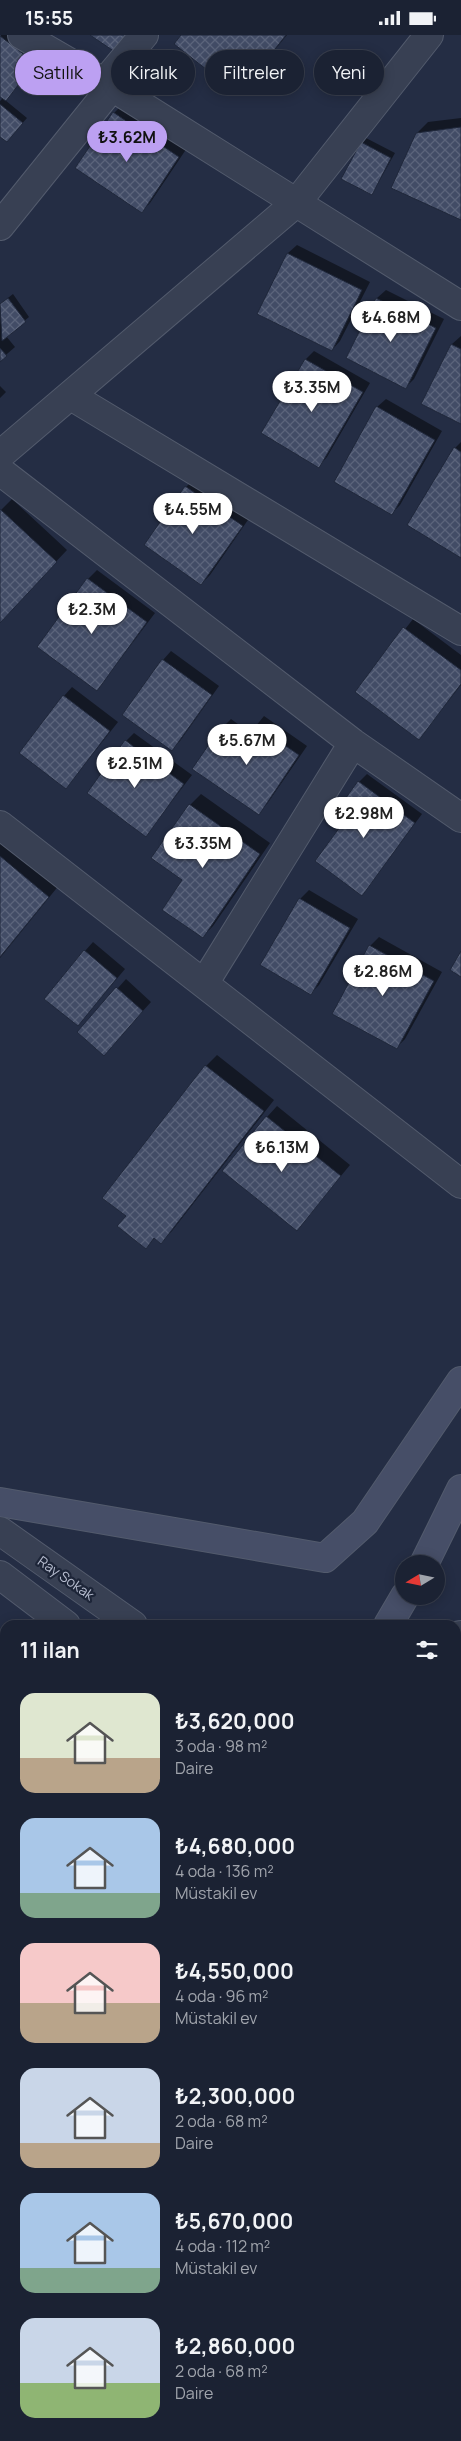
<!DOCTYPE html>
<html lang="tr">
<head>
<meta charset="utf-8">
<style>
	body { margin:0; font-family:Manrope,sans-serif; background:#242a3b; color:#f1f3f6; height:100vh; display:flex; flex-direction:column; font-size:19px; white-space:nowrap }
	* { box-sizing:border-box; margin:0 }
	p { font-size:16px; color:#a0a4ac }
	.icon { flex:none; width:28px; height:28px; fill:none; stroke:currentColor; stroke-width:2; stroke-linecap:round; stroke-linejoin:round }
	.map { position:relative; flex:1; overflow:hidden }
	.panel { position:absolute; left:0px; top:1585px; width:461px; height:821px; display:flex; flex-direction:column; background:#1b2233; border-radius:15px 15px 0 0; box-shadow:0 2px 12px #0003,0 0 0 1px #393f4e }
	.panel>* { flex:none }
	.guide { position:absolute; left:15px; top:15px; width:431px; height:45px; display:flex; gap:10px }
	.needle { width:32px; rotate:260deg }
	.controls { position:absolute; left:395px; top:1520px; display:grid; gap:10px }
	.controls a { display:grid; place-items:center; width:50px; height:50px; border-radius:50%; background:#1b2233; box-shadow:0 2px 12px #0003,0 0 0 1px #393f4e; font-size:25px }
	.price { position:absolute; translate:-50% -42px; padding:0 11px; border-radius:18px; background:#fff; color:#222; font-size:16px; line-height:32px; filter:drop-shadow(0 1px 2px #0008) }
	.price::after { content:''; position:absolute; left:50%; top:30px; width:15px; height:11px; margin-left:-8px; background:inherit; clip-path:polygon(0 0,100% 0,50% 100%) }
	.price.selected { background:#bca0f2; color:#111 }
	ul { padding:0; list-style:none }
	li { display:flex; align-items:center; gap:15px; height:125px; padding:0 20px }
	li span { display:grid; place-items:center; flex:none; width:140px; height:100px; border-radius:15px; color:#555 }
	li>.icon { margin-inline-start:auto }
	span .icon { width:60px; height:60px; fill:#fffc; stroke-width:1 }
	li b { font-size:21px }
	h2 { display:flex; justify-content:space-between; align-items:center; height:60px; padding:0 20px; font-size:21px }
	.tag { padding:0 18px; border-radius:22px; background:#1b2233; box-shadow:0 2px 12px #0003,0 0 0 1px #393f4e; font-size:18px; line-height:45px }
	.tag.selected { background:#bca0f2; color:#111 }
	.status { display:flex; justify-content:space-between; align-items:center; height:35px; padding:0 25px; background:#1b2233; direction:ltr }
	.status svg { height:14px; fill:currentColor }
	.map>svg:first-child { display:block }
	.grass { fill:url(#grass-tufts) }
	.shadow { fill:#0007 }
	.building { fill:url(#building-cross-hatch); stroke:#1f273a }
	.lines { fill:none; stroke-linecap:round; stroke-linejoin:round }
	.service-casing { stroke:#535b6d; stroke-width:21 }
	.minor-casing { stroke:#535b6d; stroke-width:30 }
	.tertiary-casing { stroke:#535b6d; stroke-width:30 }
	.secondary-casing { stroke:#535b6d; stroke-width:30 }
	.trunk-casing { stroke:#40485a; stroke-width:30 }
	.service { stroke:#384053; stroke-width:19 }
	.minor { stroke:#384053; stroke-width:28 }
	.tertiary { stroke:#384053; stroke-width:28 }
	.secondary { stroke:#464e67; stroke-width:28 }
	.trunk { stroke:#686864; stroke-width:28 }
	.rail-casing { stroke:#5a637a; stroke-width:5.5 }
	.rail { stroke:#1d2538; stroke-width:4; stroke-dasharray:11; stroke-linecap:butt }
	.labels { text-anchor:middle; stroke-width:4.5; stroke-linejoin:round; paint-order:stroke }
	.street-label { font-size:14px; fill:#b5bbcd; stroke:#1d2538 }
</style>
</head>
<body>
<div class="status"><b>15:55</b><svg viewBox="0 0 49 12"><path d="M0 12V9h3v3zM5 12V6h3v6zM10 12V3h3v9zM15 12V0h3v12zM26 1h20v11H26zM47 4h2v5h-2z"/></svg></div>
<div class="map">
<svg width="461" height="2406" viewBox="0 0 461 2406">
	<defs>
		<pattern id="grass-tufts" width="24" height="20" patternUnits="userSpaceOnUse" patternTransform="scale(1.25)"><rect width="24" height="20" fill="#263d45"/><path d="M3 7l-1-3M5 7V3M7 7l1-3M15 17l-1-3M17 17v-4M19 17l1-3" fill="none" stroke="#43575f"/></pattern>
		<pattern id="building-cross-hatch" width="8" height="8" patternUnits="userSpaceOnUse" patternTransform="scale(1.25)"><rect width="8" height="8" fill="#424c66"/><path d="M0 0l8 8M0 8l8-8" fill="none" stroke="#5b647b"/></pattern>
	</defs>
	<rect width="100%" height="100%" fill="#242d44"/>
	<path class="grass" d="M0,1832L5,1836V2009L0,2019Z"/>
	<path class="shadow" d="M1,0H18L43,19L5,65L27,83L11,101L0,100V66L3,63L0,60Z
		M183,0H287L239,58Z
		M122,70L187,113L150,168L141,177L114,78Z
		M461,83V183L417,98L428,87Z
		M366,103L395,118L372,159L362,108Z
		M297,210L370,247L340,306L332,315L259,278L288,218Z
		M386,255L444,284L414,344L406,352L348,323L377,263Z
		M13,259L29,282L6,301L15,312L0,325V269Z
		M461,301V387L423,368L452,309Z
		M314,316L370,348L327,422L319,431L306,324Z
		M0,351L6,357L0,363Z
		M386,364L442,396L400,470L392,478L377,372Z
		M461,407V522L455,413Z
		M195,443L250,482L210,540L201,549L145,510L186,452Z
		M12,464L67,515L0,586V476Z
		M97,535L155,578L97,655L88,544Z
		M413,584L461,620V650L419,703L357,656Z
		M171,616L219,651L180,706L172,714L163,625Z
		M72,652L118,687L66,753L64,661Z
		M264,681L307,711L267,769L258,778L222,693L231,684L250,698Z
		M134,698L192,740L146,800L126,706Z
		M367,739L422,779L362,860L346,785L359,747Z
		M201,759L270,808L213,891L202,902L184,845L153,823L190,770Z
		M0,799L60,849L0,923Z
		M309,855L358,884L319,950L310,959L261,929L300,864Z
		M379,902L442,937L405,1004L396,1013L334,978L370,911Z
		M93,907L125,934L78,990L85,916Z
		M126,944L151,967L112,1010L79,997Z
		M217,1020L274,1065L172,1196L161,1207L155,1203L145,1212L127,1181L206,1031Z
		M277,1071L350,1130L297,1194L267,1082Z
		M456,1793L461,1799V1842L456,1849Z
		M456,2215L461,2218V2310L456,2315Z
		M78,2401H134L132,2406H76Z
		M145,2401H213L212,2406H144Z
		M300,2401H321L327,2406H297Z"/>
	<path class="building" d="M90,0H130L118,19Z
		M181,0H286L239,60L174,9Z
		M0,1L35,28L6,66L0,62Z
		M0,69L23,88L7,107L0,102Z
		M113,77L179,122L142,178L75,133Z
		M461,92V185L391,153L416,98Z
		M361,107L391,123L372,160L341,144Z
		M287,218L362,255L332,316L257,279Z
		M8,263L26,287L2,306L0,269Z
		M376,263L436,293L406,354L346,323Z
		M451,309L461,314V389L421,369Z
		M0,313L7,321L0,327Z
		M305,324L363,357L319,433L261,398Z
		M376,371L435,405L392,480L334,447Z
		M454,412L461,417V523L407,490Z
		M185,451L243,491L201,550L144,510Z
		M0,474L57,527L0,588Z
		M87,543L147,587L97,656L37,612Z
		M403,592L461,635V649L419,705L355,657Z
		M162,624L212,660L172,716L122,680Z
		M63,660L110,696L66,754L19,718Z
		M254,689L299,720L259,780L192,734L221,692L242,707Z
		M125,705L184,749L146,802L87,758Z
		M358,746L415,788L362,861L315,826L345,785L335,778Z
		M189,769L260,819L203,903L162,875L182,845L151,823Z
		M0,821L49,862L0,922Z
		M299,863L350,893L311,960L260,930Z
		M369,910L434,946L397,1014L332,979Z
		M84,915L117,943L78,991L44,964Z
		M461,916V942L450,935Z
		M116,952L143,976L104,1021L77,997Z
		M205,1030L264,1076L161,1209L154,1203L146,1214L117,1191L126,1181L102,1163Z
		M266,1081L341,1141L297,1196L222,1136Z
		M456,1815L459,1823L456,1845Z
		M461,2145V2181L456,2178V2152Z
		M456,2234L461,2238V2309L456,2315Z
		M77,2401H130L128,2406H75Z
		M144,2401H207L206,2406H143Z
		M299,2401H302L308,2406H295Z
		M336,2401H404L400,2406H333Z"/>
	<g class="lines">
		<defs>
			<path id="service" d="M456,1975L461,1979"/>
			<path id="minor" d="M22,0L112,52L461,271
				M104,48L144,0
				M0,191L112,52
				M71,361L461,596
				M0,420L297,167L429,0
				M0,436L353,708L461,783
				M0,790L461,1149
				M205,947L353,708
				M456,2069L461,2073
				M456,2109L461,2102
				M0,2279L5,2270
				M246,2406L249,2401"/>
			<path id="tertiary" d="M0,1496L133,1590
				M0,1540L66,1590
				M456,1601L461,1600
				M456,1729L461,1728
				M0,1768L5,1771"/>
			<path id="secondary" d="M0,1467L325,1523L365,1487L461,1346
				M424,1529L461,1454
				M388,1590L405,1561"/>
			<path id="trunk" d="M456,1653L461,1652
				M456,1694H461
				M0,2121L5,2111
				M0,2231L5,2223"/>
		</defs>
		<use href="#service" class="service-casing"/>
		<use href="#minor" class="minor-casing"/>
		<use href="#tertiary" class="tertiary-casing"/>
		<use href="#secondary" class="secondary-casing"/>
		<use href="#trunk" class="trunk-casing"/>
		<use href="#service" class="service"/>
		<use href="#minor" class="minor"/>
		<use href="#tertiary" class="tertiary"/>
		<use href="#secondary" class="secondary"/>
		<use href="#trunk" class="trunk"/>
		<defs>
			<path id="rail" d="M0,1640L5,1644
				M0,1665L5,1669
				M456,2004L461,2008
				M456,2023L461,2027"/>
		</defs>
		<use href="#rail" class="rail-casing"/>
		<use href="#rail" class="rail"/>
	</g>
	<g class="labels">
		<g class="street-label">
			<text transform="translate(66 1543) rotate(35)" y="5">Ray Sokak</text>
		</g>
	</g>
</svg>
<div class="controls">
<a><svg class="needle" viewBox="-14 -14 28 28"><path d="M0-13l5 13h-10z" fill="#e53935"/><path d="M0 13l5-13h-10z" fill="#a0a4ac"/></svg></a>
</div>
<b class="price selected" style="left:127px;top:128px">₺3.62M</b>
<b class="price" style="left:391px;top:308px">₺4.68M</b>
<b class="price" style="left:312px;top:378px">₺3.35M</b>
<b class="price" style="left:193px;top:500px">₺4.55M</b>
<b class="price" style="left:92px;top:600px">₺2.3M</b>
<b class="price" style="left:247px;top:731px">₺5.67M</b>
<b class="price" style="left:135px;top:754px">₺2.51M</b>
<b class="price" style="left:364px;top:804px">₺2.98M</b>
<b class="price" style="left:203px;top:834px">₺3.35M</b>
<b class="price" style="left:383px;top:962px">₺2.86M</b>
<b class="price" style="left:282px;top:1138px">₺6.13M</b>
<div class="guide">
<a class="tag selected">Satılık</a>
<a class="tag">Kiralık</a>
<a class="tag">Filtreler</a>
<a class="tag">Yeni</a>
</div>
<section class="panel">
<h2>11 ilan<svg class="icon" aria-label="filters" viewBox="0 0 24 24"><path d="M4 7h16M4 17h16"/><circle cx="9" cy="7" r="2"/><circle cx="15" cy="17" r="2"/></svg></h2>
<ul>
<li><span style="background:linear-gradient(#dfe7d0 65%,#b9a48a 0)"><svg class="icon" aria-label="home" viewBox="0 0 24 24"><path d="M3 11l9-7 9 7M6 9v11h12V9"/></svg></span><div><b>₺3,620,000</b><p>3 oda · 98 m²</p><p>Daire</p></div></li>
<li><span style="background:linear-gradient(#a9c7e8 75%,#7fa58c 0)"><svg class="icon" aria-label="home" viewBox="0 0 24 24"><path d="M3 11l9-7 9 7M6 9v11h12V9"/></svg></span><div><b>₺4,680,000</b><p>4 oda · 136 m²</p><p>Müstakil ev</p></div></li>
<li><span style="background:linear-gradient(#f6c9c9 60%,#b9a48a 0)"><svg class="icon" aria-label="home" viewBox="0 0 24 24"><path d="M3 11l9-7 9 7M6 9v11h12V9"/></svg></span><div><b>₺4,550,000</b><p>4 oda · 96 m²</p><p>Müstakil ev</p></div></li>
<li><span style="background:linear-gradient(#c9d6e8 75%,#b9a48a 0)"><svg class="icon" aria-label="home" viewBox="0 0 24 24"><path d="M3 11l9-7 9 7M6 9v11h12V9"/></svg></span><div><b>₺2,300,000</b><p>2 oda · 68 m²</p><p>Daire</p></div></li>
<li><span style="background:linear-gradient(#a9c7e8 75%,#7fa58c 0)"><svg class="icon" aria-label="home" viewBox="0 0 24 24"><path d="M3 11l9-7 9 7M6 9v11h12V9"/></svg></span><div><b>₺5,670,000</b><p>4 oda · 112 m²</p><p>Müstakil ev</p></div></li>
<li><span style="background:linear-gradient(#c9d6e8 65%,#8fb573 0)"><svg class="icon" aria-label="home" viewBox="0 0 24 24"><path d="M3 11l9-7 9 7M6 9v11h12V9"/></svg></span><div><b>₺2,860,000</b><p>2 oda · 68 m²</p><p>Daire</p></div></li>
</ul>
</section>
</div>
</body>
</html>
